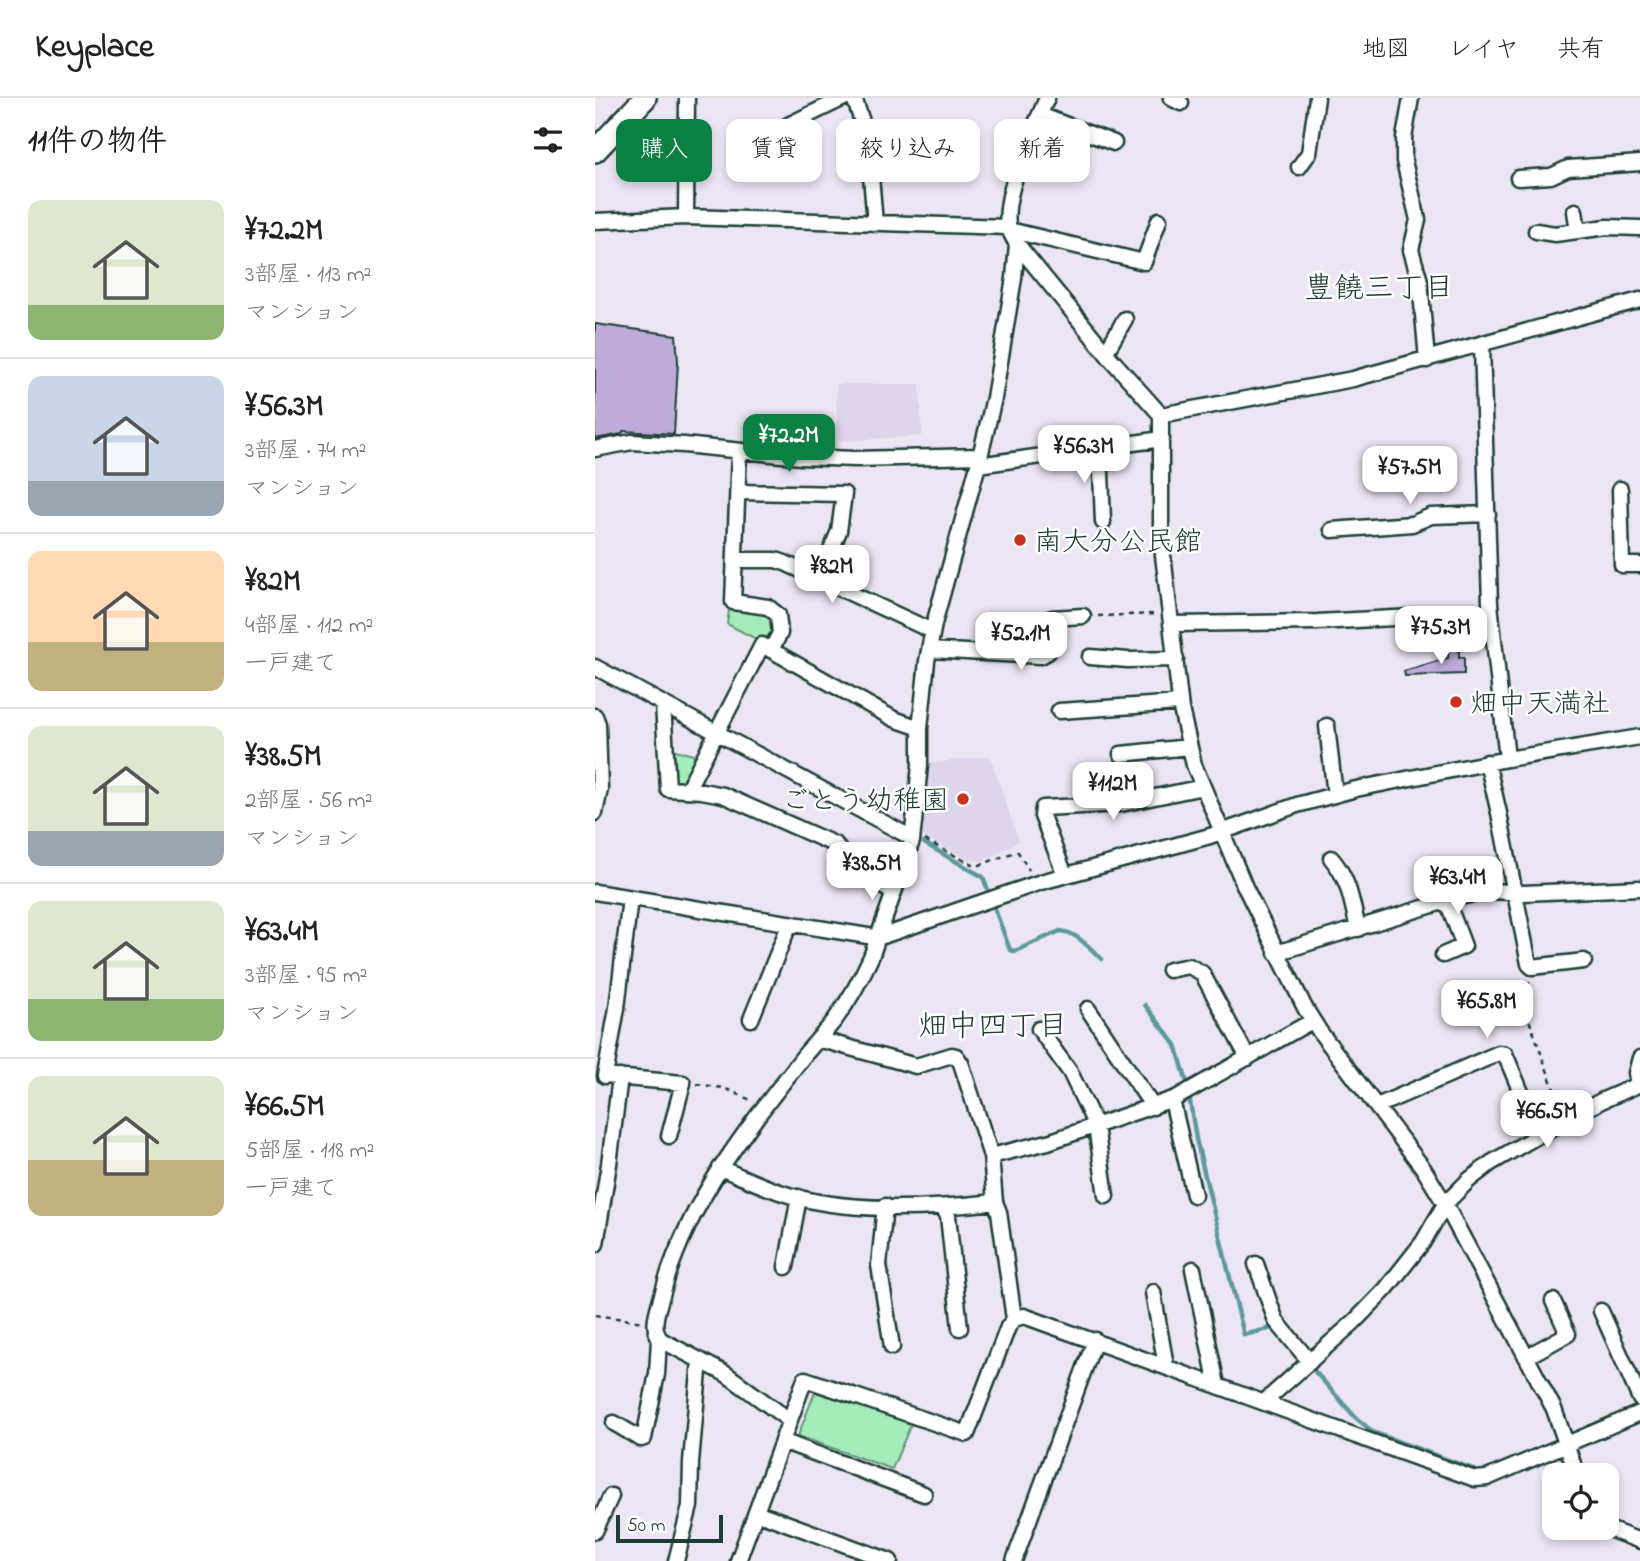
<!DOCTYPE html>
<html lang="ja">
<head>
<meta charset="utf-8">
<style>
	body { margin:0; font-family:"Indie Flower","Klee One",sans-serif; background:#f6f6f6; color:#222; height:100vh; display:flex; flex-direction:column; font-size:26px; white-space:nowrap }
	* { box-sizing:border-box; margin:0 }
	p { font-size:23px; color:#767676 }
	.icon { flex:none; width:38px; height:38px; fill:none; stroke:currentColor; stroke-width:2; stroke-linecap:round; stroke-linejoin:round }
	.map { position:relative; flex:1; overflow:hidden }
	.side { display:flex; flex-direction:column; background:#fff; width:595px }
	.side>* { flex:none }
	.top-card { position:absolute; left:21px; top:21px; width:665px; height:63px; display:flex; gap:14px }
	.tools { position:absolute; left:947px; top:1365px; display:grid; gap:14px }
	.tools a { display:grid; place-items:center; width:77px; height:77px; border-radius:14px; background:#fff; box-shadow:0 4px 10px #0003; font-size:35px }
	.scale { position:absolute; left:21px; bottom:18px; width:107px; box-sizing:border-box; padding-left:7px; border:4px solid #1f3d34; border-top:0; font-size:19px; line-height:24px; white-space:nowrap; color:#1f3d34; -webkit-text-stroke:5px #fff; paint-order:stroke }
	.price { position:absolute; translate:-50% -60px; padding:0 16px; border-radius:14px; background:#fff; color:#222; font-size:23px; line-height:46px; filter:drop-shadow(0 2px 4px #0008) }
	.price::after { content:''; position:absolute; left:50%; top:42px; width:21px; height:16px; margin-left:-10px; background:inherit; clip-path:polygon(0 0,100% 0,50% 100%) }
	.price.selected { background:#0b8043; color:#fff }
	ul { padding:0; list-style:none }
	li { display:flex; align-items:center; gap:21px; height:175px; padding:0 28px }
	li+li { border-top:2px solid #e0e0e0 }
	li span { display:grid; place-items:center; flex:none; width:196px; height:140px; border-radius:14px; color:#555 }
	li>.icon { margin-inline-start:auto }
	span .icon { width:84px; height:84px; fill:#fffc; stroke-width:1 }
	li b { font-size:30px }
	h2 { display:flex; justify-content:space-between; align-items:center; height:84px; padding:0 28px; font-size:30px }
	.pill { padding:0 24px; border-radius:14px; background:#fff; box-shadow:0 4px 10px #0003; font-size:24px; line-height:63px }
	.pill.selected { background:#0b8043; color:#fff }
	header { display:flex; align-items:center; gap:42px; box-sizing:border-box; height:98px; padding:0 35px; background:#fff; border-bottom:2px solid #e0e0e0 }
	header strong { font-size:33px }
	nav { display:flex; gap:38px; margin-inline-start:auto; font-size:24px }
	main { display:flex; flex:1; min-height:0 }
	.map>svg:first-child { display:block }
	.built { fill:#ded4ec }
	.green { fill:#a4edbb; stroke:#629578; stroke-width:2 }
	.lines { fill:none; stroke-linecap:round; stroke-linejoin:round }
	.stream { stroke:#5d989e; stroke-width:4.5 }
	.building { fill:#beabda; stroke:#1f3d34; stroke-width:2 }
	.minor-casing { stroke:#1f3d34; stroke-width:19 }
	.highway-casing { stroke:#1f3d34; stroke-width:26 }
	.path { stroke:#1f3d34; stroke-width:2.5; stroke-dasharray:5 5; stroke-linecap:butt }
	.minor { stroke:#fff; stroke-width:14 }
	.highway { stroke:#fff; stroke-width:21 }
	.poi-dot { fill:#c8321e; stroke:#fff; stroke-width:2.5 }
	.labels { text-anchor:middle; stroke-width:5; stroke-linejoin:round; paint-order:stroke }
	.poi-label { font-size:28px; fill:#1f3d34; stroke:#fff; text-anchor:start }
	.neighbourhood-label { font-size:30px; fill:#1f3d34; stroke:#fff }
</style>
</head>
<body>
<header>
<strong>Keyplace</strong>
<nav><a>地図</a><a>レイヤ</a><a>共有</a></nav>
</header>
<main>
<section class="side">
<h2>11件の物件<svg class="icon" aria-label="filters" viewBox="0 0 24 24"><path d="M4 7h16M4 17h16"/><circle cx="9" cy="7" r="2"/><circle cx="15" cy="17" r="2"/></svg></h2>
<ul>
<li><span style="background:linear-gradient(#dfe7d0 75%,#8fb573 0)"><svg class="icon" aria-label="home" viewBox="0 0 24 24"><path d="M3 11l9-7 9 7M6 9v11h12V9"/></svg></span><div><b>¥72.2M</b><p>3部屋 · 113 m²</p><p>マンション</p></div></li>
<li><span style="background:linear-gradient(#c9d6e8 75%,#9aa5b1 0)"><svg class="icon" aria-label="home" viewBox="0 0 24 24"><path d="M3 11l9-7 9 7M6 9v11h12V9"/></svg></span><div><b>¥56.3M</b><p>3部屋 · 74 m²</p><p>マンション</p></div></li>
<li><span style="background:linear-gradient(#ffd9b3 65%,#c2b280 0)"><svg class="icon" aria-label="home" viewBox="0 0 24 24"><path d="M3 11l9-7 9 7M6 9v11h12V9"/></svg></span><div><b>¥82M</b><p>4部屋 · 112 m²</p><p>一戸建て</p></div></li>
<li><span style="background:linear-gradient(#dfe7d0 75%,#9aa5b1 0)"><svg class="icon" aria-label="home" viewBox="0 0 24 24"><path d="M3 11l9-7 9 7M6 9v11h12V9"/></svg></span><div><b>¥38.5M</b><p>2部屋 · 56 m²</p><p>マンション</p></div></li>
<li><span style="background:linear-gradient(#dfe7d0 70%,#8fb573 0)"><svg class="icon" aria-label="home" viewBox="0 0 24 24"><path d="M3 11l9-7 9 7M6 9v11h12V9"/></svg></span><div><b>¥63.4M</b><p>3部屋 · 95 m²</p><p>マンション</p></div></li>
<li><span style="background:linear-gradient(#dfe7d0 60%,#c2b280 0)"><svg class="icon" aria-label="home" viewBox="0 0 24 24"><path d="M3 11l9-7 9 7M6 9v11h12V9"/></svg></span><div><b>¥66.5M</b><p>5部屋 · 118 m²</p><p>一戸建て</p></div></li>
</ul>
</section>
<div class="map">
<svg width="1045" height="1463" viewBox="0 0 1045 1463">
	<rect width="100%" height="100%" fill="#ece6f4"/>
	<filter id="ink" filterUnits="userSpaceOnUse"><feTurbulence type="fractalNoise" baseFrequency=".0143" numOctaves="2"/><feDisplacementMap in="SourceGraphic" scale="14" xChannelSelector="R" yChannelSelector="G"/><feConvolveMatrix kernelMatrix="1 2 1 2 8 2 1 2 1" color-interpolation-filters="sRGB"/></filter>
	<g filter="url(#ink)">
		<path class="built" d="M241,286H325L327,338L243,343Z
			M395,658L424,743L389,763L375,762L323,736L330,666Z"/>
		<path class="green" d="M134,512L170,514L179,523C180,533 172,542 161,541L132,526Z
			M77,651L102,658L88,684H78Z
			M220,1294L317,1324L297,1371L203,1338Z"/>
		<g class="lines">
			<path class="stream" d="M329,745L388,779L415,852L420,853L465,833C482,834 495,851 507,861
				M550,907L581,947L593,988
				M594,997L601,1041L649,1237L677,1230L681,1231
				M715,1268L761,1320L778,1334L878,1371"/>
		</g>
		<path class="building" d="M0,226L81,237L83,264L79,336L28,333L27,336L0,341Z
			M853,548H864V560L869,559V576L810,578L809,573L853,560Z"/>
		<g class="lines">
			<defs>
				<path id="minor" d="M92,0L91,119L413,129
					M259,0L273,41L280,126
					M452,0C439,30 408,95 413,126C414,134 418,140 422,146L516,261L566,317V440L586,611L599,667L650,789L710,910L725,934L828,1070L850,1106L959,1311L982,1377
					M576,0L586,5
					M816,0L809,40V63L823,122L816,152L825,183L832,262
					M445,17L519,45
					M193,27L249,0
					M704,69L714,55L722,0
					M923,80L956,78L973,70L1045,65
					M980,113L983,133
					M0,123L91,119
					M414,132L549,164L564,122
					M941,133L960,136L1012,129L1045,130
					M887,247L895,506L912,661
					M511,254L530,221
					M566,317L758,281L1045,202
					M505,349L508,424
					M0,351L37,344L89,347L206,359L260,361L385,358
					M144,354L138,504L173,509L183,517L185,535L176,552
					M383,367L567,341
					M1025,391L1027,467H1045
					M143,394L249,396L244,433L224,481
					M737,432L817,426L836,418L893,416
					M140,462H181L190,465L337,533
					M578,526L722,524L896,515
					M334,552L446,558L453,554L452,526L457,520L488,518
					M495,559L533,562L581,561
					M0,569L317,740
					M68,606L73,691L107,693L128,697L241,747L244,752L242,765L298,794
					M464,613L585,605
					M0,618L3,626L5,691L0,715
					M732,628L740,697
					M526,656L594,649
					M892,664L904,715L934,866L937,869L989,863
					M92,692L167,547L299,621L325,630
					M736,760C754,780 757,805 763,831
					M470,777L447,718L448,710L526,706L608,689
					M0,794L279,839L288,838L446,784L615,738L702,707L761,691L912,661L1045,639
					M681,855L864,799L898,793L928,795L1045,790
					M848,857L869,848L852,803
					M574,872L594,868L607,875L653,960
					M493,911L558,1009
					M156,921L195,825
					M444,931L475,974L501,1028L511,1098
					M223,941L321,968L357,957L361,958L366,965L396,1058
					M10,978L22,910L35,800
					M19,979L88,985L74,1038
					M1043,987L1041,975L1045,960
					M577,1002L599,1097
					M782,1008L904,955L910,956L944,1037
					M125,1070C150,1080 174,1092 201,1099C261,1115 338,1111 400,1104L404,1114L419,1221
					M400,1104L396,1058L453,1044L581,1000L717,923
					M290,1108L284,1167L297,1249
					M348,1109L353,1118L365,1230
					M1,1146L14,1066L25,979
					M661,1166L681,1223L715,1264
					M191,1169L204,1099
					M598,1171L622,1287
					M558,1194L571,1268
					M1006,1213L1045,1301
					M931,1259L973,1236L958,1203
					M669,1304L759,1224L791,1191L828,1144L850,1106L874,1082L896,1065L944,1037L1006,1003L1045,986
					M194,1322L131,1276L66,1242C55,1230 63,1211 67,1197C91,1107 148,1036 204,964C215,949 228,937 239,923C254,903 266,881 276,859L317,743L325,667V630L332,563L339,526L383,367L399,300L419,180L422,146
					M19,1325L46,1341L49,1340L62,1276L64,1241
					M187,1343L329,1396
					M161,1414L295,1463
					M1011,1430L1045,1443
					M0,1433L16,1398
					M81,1463L95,1408L96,1364L105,1262
					M143,1463L210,1281L372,1336L413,1229L419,1221L429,1218L880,1381L892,1380L1045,1315
					M419,1463L500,1242"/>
				<path id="highway" d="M0,53L50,0"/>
			</defs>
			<use href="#minor" class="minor-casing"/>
			<use href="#highway" class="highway-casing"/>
			<path class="path" d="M503,518L563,516
				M330,742L378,767H385L420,754H423L434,772
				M934,884L930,904L933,919L966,1011
				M102,986L129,990L158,1003
				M0,1217L49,1224"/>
			<use href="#minor" class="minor"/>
			<use href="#highway" class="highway"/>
		</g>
	</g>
	<g class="poi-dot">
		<circle cx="425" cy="442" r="7"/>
		<circle cx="861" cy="604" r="7"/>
		<circle cx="368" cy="701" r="7"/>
	</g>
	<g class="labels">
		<g class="poi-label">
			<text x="439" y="452">南大分公民館</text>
			<text x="875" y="614">畑中天満社</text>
			<text x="354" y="711" text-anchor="end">ごとう幼稚園</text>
		</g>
		<g class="neighbourhood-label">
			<text x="784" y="199">豊饒三丁目</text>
			<text x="398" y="937">畑中四丁目</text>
		</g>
	</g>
</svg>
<div class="tools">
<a><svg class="icon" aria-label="locate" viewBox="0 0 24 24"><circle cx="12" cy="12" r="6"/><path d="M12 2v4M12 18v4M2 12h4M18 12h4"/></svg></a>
</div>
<div class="scale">50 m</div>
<b class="price selected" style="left:194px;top:376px">¥72.2M</b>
<b class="price" style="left:489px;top:387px">¥56.3M</b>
<b class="price" style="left:815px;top:408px">¥57.5M</b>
<b class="price" style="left:237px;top:507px">¥82M</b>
<b class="price" style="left:846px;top:568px">¥75.3M</b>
<b class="price" style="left:426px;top:574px">¥52.1M</b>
<b class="price" style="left:518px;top:724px">¥112M</b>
<b class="price" style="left:277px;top:804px">¥38.5M</b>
<b class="price" style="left:863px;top:818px">¥63.4M</b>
<b class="price" style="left:892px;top:942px">¥65.8M</b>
<b class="price" style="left:952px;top:1052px">¥66.5M</b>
<div class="top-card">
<a class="pill selected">購入</a>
<a class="pill">賃貸</a>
<a class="pill">絞り込み</a>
<a class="pill">新着</a>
</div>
</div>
</main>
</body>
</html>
